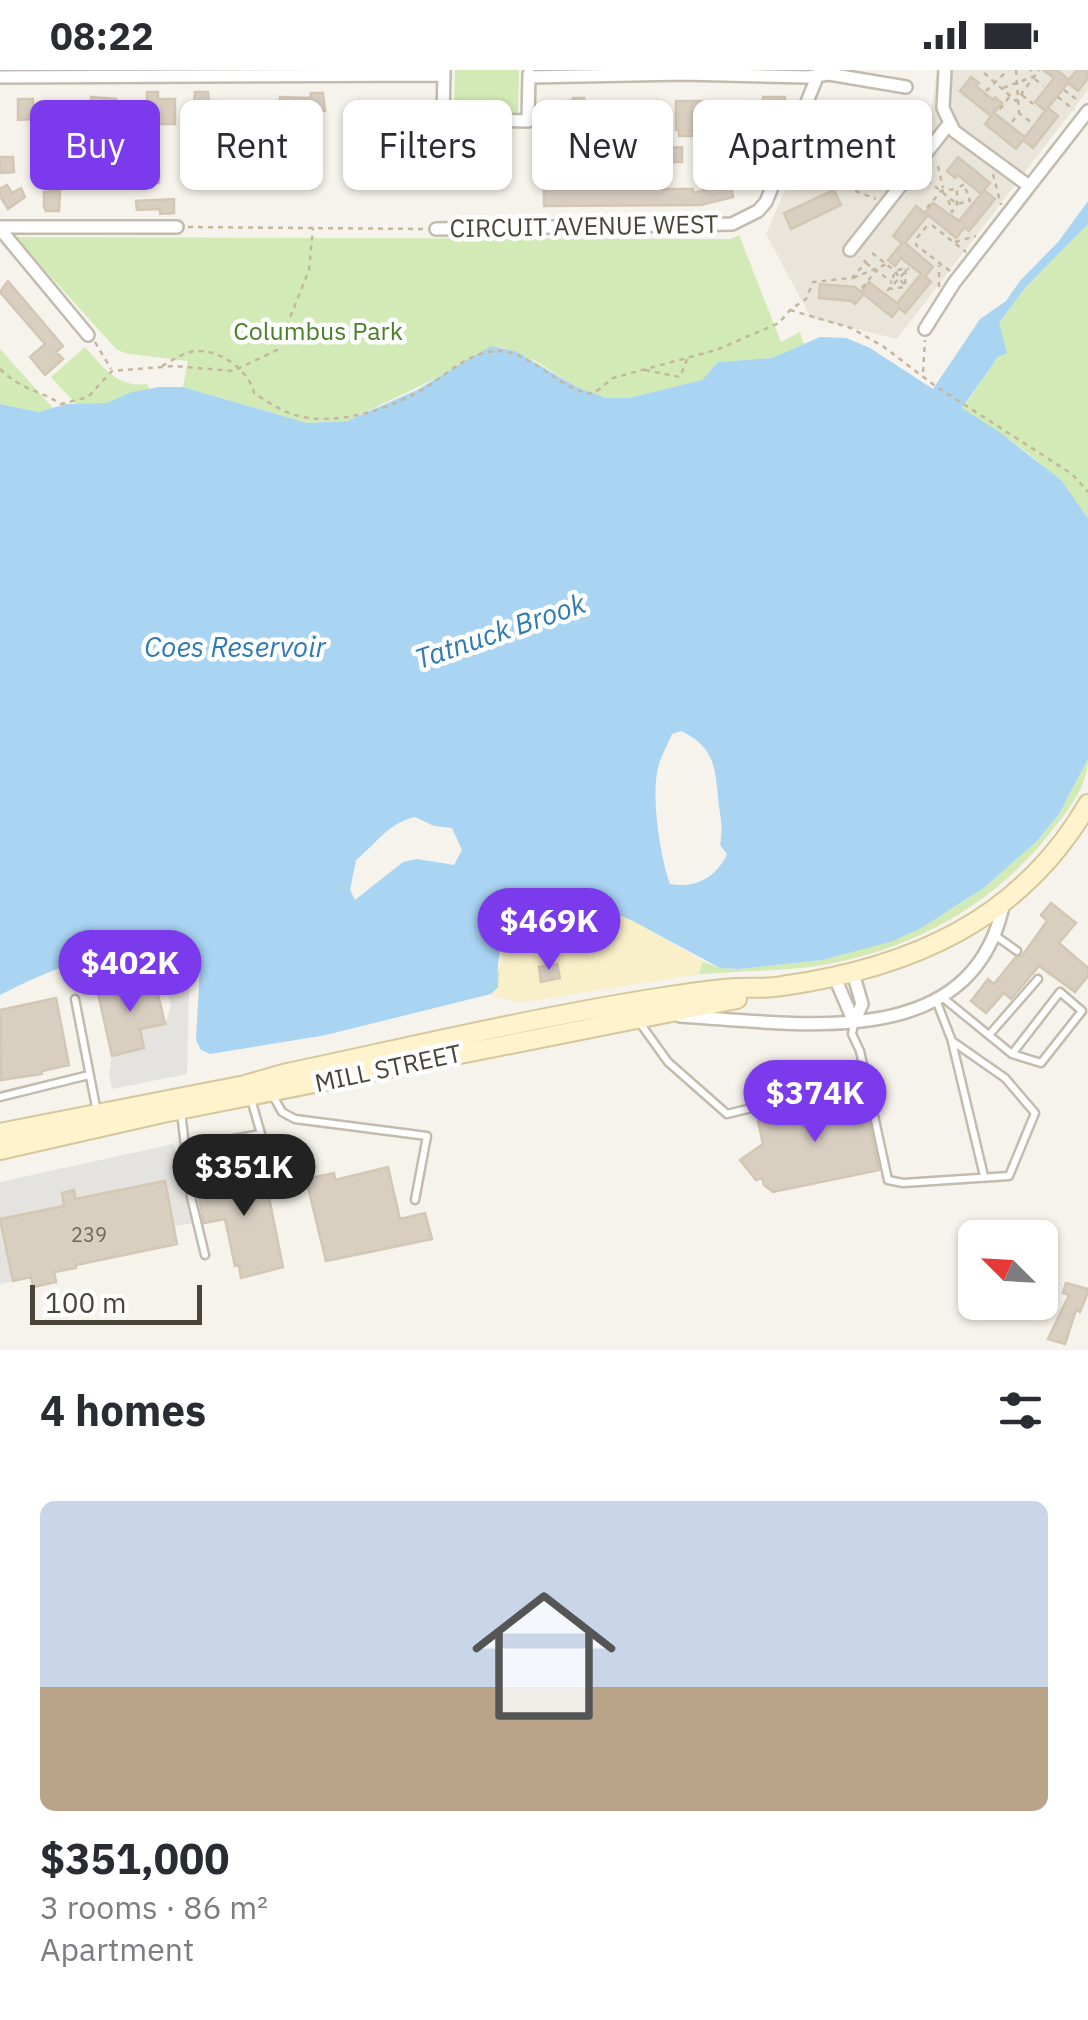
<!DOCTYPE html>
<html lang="en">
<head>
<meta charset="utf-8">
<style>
	body { margin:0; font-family:"IBM Plex Sans",sans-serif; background:#f7f7f7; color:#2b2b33; height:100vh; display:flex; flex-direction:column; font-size:38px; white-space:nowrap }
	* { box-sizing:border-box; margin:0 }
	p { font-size:32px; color:#7c7c81 }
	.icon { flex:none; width:55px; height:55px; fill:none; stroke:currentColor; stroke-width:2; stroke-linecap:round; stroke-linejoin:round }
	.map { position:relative; height:1280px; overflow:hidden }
	.drawer { display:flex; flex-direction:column; background:#fff; flex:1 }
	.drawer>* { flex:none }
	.guide { position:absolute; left:30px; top:30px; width:1030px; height:90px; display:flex; gap:20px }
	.needle { width:65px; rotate:294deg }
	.fabs { position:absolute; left:958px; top:1150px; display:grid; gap:20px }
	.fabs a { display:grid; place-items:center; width:100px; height:100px; border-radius:15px; background:#fff; box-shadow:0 2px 8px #0004; font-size:50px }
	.scale { position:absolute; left:30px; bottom:25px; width:172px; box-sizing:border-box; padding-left:10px; border:5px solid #4b4439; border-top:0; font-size:28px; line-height:35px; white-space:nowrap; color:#4b4439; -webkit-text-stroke:8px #fff; paint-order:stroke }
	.price { position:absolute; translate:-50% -85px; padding:0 22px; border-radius:35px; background:#7c3aed; color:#fff; font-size:32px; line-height:65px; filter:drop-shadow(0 2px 5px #0008) }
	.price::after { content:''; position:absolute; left:50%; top:60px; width:30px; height:22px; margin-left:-15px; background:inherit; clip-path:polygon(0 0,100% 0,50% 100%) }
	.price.selected { background:#222; color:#fff }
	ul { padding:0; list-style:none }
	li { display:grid; align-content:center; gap:20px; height:530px; padding:0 40px }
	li+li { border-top:2px solid #e1e1e2 }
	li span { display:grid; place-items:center; height:310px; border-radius:15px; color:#555 }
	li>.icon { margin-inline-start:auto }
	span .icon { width:180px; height:180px; fill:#fffc; stroke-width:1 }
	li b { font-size:42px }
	h2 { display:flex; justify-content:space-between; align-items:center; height:120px; padding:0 40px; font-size:42px }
	.pill { padding:0 35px; border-radius:15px; background:#fff; box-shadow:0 2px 8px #0004; font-size:35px; line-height:90px }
	.pill.selected { background:#7c3aed; color:#fff }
	.status { display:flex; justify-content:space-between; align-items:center; height:70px; padding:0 50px; background:#fff; direction:ltr }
	.status svg { height:28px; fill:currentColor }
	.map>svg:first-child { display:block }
	.residential { fill:#eae5da }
	.green { fill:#d2eab5 }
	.sand { fill:#f9efc9 }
	.parking { fill:#e5e3e0 }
	.water { fill:#a9d4f2; fill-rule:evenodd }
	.building { fill:#d8cfc1; stroke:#d3c7b4; stroke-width:2.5 }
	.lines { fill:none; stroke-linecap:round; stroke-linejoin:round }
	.service-casing { stroke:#c2bbae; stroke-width:11 }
	.minor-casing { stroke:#c2bbae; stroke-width:16 }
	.secondary-casing { stroke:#d6c79b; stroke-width:22 }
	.path { stroke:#c4b79f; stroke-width:2.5; stroke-dasharray:5 5; stroke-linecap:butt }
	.service { stroke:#fff; stroke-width:6 }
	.minor { stroke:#fff; stroke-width:11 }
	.secondary { stroke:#fff3cd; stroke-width:18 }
	.labels { text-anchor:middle; stroke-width:9; stroke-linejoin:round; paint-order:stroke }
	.number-label { font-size:20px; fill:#6e675b }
	.street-label { font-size:25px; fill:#4b4439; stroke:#fff }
	.park-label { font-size:25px; fill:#4a7f2a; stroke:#fff }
	.water-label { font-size:28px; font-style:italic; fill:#2e7ab2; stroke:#fff }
</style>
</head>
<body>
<div class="status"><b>08:22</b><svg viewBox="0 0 49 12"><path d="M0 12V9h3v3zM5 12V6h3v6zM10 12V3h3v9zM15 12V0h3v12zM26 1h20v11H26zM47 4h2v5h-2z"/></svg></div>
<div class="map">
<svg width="1088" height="1280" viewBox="0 0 1088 1280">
	<rect width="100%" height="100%" fill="#f6f3ec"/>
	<path class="residential" d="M937,0H1088V20L897,269L811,248L766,164L810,62L904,100L928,66Z"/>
	<path class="green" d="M455,0H519L518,43L454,41Z
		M1088,154V448C1057,399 1011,369 962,339L998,287L1006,283L998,253L1024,219Z
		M739,165L781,272L800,262L804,274L772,288L718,292L702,310L629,328H605L577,317L537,292L501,277L347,351L307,353L183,317L188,291L129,284L117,280L15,167L731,169Z
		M85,277C103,297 117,318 147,314L150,319L107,333L76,334L51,307Z
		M0,279L53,338L39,342L0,334Z
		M1088,689C1088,718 1064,746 1046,768C987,840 902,885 809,897C774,901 738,901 702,904C647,909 591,921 535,930L519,932L491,924L497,903L552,834L720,898L739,899L822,890L950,840L984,818L1037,771L1059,744Z"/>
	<path class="sand" d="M589,833L631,850L703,891L699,904L536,930L519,932L491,924L498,917L503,869L513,854L534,857C550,828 559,835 589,833Z"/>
	<path class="parking" d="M190,879L187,1004L112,1019L109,1003L112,986L143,978L140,959L165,954L171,936L165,912L155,911L98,923L87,901Z
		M173,1074L183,1101L194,1153L174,1156L164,1111L75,1129L73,1121L62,1123L64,1136L0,1150L13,1211L0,1214V1112Z"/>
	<path class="water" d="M1088,131V154L1024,219L999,253L1007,283L998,287L962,338L998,361L1061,410L1088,448V689L1059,744L1037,771L984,818L921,858L893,871L822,890L739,899L720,898L631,850L589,833L552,834L544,838L543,851L534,857L513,854C498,868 497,898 498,917L491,924L326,965L210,984L201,980L196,970L200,896L196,879C131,866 56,896 0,925V334L39,342L66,334L107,333L132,322L159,317H183L307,353L347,351L417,320L491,276L515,281L577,317L606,328H629L702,310L718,292L772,288L820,267L846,268L870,278L933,319L980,249L1006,231L1020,211L1059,171ZM681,661C718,678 715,703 719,736C721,751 723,759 720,775L727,784C717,807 695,819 670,814C660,786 650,723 659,694C662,684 668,674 672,664ZM415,747L434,756L452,758L462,780L454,795L417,789L403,792L355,830L350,820L356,790C376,774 388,753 415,747Z"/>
	<path class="building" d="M1043,0H1057L1069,10L1077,0H1088V8L1078,21L1068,13L1048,38L1058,46L1033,78L1023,70L1016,79L985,54L991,46L960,21L971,7L979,13L976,16L993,30L995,27L1002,33L994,43L1025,67L1045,41L1035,32L1054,8Z
		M147,22H158V29H175V54H158V41H155V34H147Z
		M195,22H208L210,54H193Z
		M311,23H323L325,41L294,40V55H280V27L310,28Z
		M91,27L116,29L115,44L91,42Z
		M763,27H785V42L763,43Z
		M573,28H584V35L658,36V52L606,48V52L583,51V57H572V54H568L569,31H573Z
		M18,29H33L34,49L18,50Z
		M676,31H702L703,42H692V66H679V60H676Z
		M829,35L853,42L846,58L824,47Z
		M354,39L379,50L373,64L348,53Z
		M404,40L416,41L415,62H405V56H392V41Z
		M841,75L850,106L842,110L835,93L809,104L804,91Z
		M491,77H509L510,91H491Z
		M682,77V92H668V78Z
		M149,83L150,99L159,103V113L100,115V102L131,101L130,84Z
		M440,84H464V98H440Z
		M0,87H13L14,102L0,103Z
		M958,87L990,113L981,124L958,105L955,108L947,101Z
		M751,89L763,94L754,116L742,111Z
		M729,106L733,127L701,135L544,136V120H549V114L559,115V119H693V123L721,116L719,108Z
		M7,115L12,123L21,118L25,127L8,139L0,126V119Z
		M834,120L841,135L791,159L784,143Z
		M984,120L995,129L969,161L965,157L956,168L928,145L905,173L933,197L925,207L931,212L905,243L899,238L892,247L861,222L869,212L897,233L921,204L901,188L895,196L888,190L902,173L893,166L916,136L925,143L933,133L959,151Z
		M51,121H60L59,141H46L44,137V122Z
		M174,129V143L160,144V139L137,140L136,131Z
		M8,211L63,276L56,282L63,289L45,305L30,287L45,274L0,222Z
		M820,214L855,217L864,224L855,234L851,231L819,228Z
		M1051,833L1076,853L1059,873L1088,898V906L1075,922L1039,896L1011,929L1004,923L986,943L971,931L988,909L994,914L1015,888L1022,886L1047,851L1041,845Z
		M557,894L560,908L541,912L539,897Z
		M155,911L165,954L140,959L144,978L112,986L98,923Z
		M56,928L69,995L42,1001V1004L1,1010L0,940Z
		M862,1021L879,1100L773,1122L764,1115L762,1108L756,1110L740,1090L763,1074L758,1051L807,1039L806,1034Z
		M388,1097L400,1149L425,1143L432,1169L326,1191L306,1109L334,1103L335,1110Z
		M263,1098L283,1197L241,1208L239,1195L235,1196L225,1149L204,1153L196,1112Z
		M165,1111L177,1174L76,1195V1198L54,1202L56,1212L33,1217L31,1207L13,1211L0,1149L64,1136L62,1123L74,1120L75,1129Z
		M1066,1213L1088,1219V1222L1080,1242L1076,1240L1065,1274L1048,1269L1069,1225L1063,1223Z"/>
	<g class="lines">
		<defs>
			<path id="service" d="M996,866L1017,881
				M942,927L1012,984L1060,922L1082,941L1041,993L1012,984
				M75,929L97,1042
				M640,953L668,992L727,1044L866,1010
				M854,954L852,964L860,981L888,1110L903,1113L1009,1106L1035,1043L1005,1008L952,971L936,930
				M989,965L1038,909
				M952,972L984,1106
				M272,1024L282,1042L295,1049L427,1066L415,1130
				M0,1027L89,1005
				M181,1042L191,1127L205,1185
				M184,1078L261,1064L251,1029"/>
			<path id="minor" d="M444,0L443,49L528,51L529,4
				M945,0L943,38L954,61L1029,116
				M0,7L444,5
				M529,7L684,4L808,7L829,4L906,17
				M0,157H177
				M0,159L88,265
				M436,159L732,154L758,141L766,132L820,0
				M850,180L949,54
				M925,259L954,213L1088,41
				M835,908L854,952L862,934L853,903
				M680,946C796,953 975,986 1004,831"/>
			<path id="secondary" d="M0,1063L245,1015L283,1004C401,979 519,951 639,931C671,926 704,920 736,918C751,917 767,919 782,916C910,898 1020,851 1088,734
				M0,1080L163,1043L737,929"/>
		</defs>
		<use href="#service" class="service-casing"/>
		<use href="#minor" class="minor-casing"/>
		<use href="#secondary" class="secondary-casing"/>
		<path class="path" d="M1016,0L1019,43
			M984,3L1016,31L1039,0
			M1035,9L1043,16
			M1003,18L1035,6L1030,0
			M1064,20L1080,32
			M986,21L1008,0
			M1022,25L1033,34
			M1058,27L1074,40
			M1000,39L1010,26
			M1012,52L1019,43L1031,52
			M938,96L943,118
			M993,104L1001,135
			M791,105L807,110L835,98L843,116L876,129
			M927,110L957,134L970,131L964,114L957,119V134L952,142L947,126
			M927,138L941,121L956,119
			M188,157L425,159
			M955,172L976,166
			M872,183L895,201L906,218
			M866,193L892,212
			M950,201L916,175L917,168L926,157L933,156L966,182
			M853,208L887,194
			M939,217V195
			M862,218L876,201
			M888,219L905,217L906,198L895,201L891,214
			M887,221L909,198
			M790,240L851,258L884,277L934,315L1072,404L1088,422
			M95,272L111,299
			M162,296C173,290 187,280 200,281C222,281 250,302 254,323C266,331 281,341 295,345C336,357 393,339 428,316C448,303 470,282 496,281C532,280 557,320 593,324L613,308L716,280L779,253L790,240L806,229L813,212L852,208L866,192L859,187
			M0,299C21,320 37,319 61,334L88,327L112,301L174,296L233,301L277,280L309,200L313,158
			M645,300L680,307L688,287
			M923,302L925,270"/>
		<use href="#service" class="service"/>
		<use href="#minor" class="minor"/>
		<use href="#secondary" class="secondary"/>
	</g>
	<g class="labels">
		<g class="number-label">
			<text x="89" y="1172">239</text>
		</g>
		<g class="street-label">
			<text transform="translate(584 156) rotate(-1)" y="9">CIRCUIT AVENUE WEST</text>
			<text transform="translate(388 998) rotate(-12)" y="9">MILL STREET</text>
		</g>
		<g class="park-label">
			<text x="318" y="270">Columbus Park</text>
		</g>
		<g class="water-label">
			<text transform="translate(500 561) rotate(-19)" y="10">Tatnuck Brook</text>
			<text x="235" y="587">Coes Reservoir</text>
		</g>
	</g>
</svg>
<div class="fabs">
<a><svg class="needle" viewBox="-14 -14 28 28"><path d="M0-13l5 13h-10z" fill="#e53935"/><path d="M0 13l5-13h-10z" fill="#7c7c81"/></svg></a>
</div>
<div class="scale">100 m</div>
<b class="price" style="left:549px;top:903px">$469K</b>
<b class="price" style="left:130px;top:945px">$402K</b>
<b class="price" style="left:815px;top:1075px">$374K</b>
<b class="price selected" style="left:244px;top:1149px">$351K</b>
<div class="guide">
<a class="pill selected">Buy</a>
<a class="pill">Rent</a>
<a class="pill">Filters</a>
<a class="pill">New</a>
<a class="pill">Apartment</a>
</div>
</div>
<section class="drawer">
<h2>4 homes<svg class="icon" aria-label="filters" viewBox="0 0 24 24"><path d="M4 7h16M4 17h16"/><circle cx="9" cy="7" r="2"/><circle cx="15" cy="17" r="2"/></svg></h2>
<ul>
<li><span style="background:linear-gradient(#c9d6e8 60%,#b9a48a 0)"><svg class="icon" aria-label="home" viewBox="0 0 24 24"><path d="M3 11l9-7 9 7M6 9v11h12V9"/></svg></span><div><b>$351,000</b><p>3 rooms · 86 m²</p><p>Apartment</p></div></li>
</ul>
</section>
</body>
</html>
